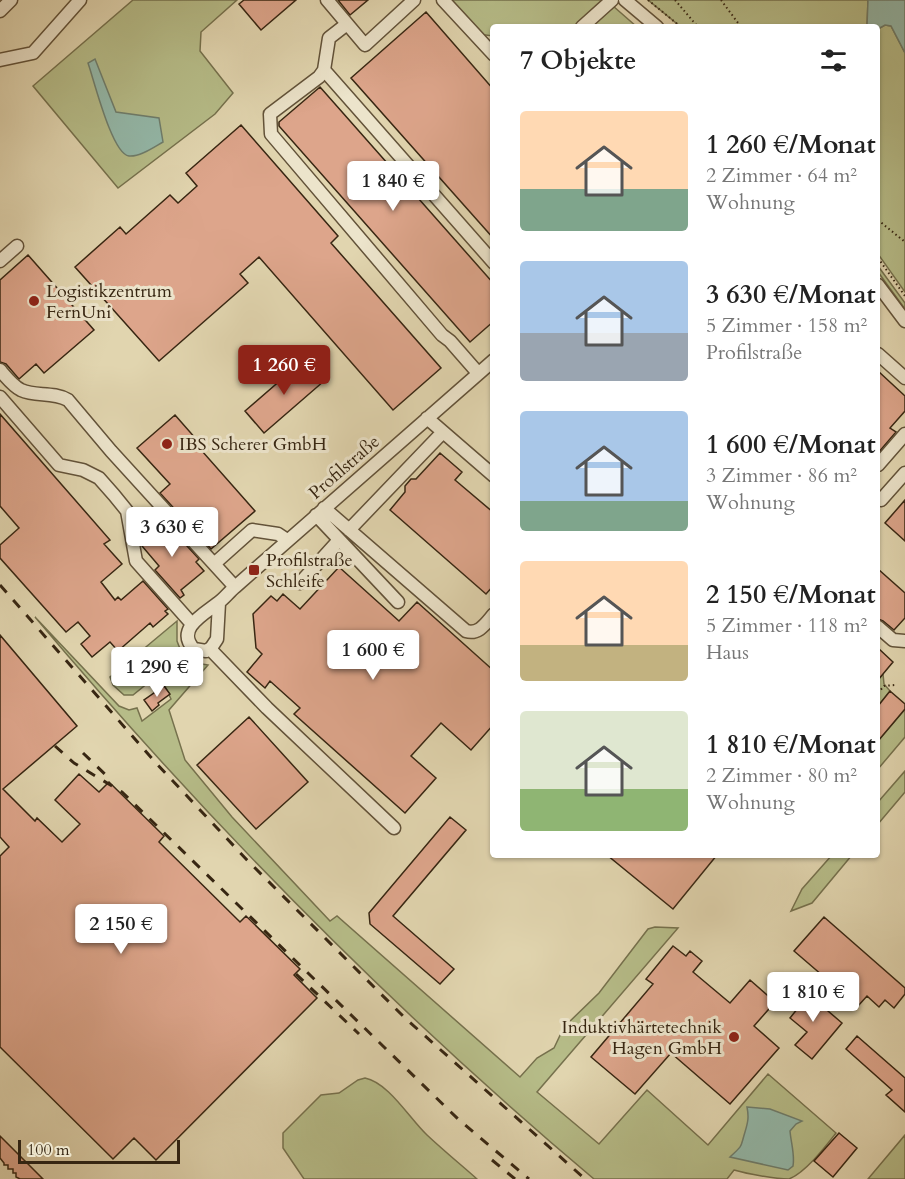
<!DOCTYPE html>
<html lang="de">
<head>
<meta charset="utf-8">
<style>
	body { margin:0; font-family:Cardo,serif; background:#f6f6f6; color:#222; height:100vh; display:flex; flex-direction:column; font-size:22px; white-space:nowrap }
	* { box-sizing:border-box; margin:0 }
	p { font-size:20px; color:#767676 }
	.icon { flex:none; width:33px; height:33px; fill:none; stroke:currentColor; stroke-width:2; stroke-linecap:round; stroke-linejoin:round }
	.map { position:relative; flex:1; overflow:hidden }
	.side { position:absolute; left:490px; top:24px; width:390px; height:834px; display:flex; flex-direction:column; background:#fff; border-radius:6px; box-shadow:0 2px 4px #0004 }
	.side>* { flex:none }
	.scale { position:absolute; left:18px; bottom:15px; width:162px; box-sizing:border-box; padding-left:6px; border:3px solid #372612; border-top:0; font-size:16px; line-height:21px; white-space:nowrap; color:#372612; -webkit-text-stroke:4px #ece4cb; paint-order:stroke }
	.price { position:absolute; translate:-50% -51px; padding:0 14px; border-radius:6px; background:#fff; color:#222; font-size:20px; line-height:39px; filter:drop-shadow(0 2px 3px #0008) }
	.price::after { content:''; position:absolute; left:50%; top:36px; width:18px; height:14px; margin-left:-9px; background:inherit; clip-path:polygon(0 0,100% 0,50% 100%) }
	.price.on { background:#8f2418; color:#fff }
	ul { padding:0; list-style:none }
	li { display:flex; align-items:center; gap:18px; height:150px; padding:0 30px }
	li span { display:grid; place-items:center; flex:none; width:168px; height:120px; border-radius:6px; color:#555 }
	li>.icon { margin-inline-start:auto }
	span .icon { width:72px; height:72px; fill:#fffc; stroke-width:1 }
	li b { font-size:26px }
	h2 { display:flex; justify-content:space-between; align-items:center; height:72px; padding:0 30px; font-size:26px }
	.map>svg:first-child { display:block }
	.green { fill:#b6bc88; stroke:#76714d; stroke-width:1.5 }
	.water { fill:#94b9aa; stroke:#6f7e6d; stroke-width:1.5 }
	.building { fill:#dda58b; stroke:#372612; stroke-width:1.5 }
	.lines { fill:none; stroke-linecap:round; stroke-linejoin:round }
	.minor-casing { stroke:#625239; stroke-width:15 }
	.path { stroke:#372612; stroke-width:2; stroke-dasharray:1.5 3; stroke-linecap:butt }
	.minor { stroke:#ece4cb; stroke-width:12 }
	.rail { stroke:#372612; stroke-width:3; stroke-dasharray:10 10; stroke-linecap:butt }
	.poi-dot { fill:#8f2418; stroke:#ece4cb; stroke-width:2 }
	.labels { text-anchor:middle; stroke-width:6; stroke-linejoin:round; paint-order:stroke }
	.poi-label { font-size:18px; fill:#372612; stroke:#ece4cb; text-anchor:start }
	.street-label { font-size:18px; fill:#372612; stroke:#ece4cb }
</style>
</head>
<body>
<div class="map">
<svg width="905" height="1179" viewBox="0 0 905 1179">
	<rect width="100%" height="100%" fill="#e1d5af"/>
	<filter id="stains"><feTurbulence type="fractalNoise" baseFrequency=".00333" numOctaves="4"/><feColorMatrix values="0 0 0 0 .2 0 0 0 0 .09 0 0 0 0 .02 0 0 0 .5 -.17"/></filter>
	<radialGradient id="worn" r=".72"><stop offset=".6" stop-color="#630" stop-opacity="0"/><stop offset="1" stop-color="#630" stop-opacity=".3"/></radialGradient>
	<path class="green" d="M133,0H237L201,32L200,51L233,93L215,114L118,188L33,86Z
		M450,0H603L605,1L575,27H494L493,36L478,34Z
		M648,0H868L867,26L681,27Z
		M613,6L637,27H590Z
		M885,25L891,26L905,53V292L878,254V29Z
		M878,266L905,303V309L878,272Z
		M35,617L119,706L129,710L137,708L142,721L171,699L164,684L190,662L208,665L169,710L185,760L232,817L330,921L337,916L520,1077L537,1058L554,1048L564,1027L599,993L648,929L655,927L678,928L537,1092L599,1144L647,1090L708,1145L768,1074L836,1133C825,1147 806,1172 789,1179C775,1179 748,1174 734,1170L727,1179H594C392,1009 205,819 35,617Z
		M177,621V641L182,654L180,657L133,695H124L113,685L110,677Z
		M883,674L884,684L890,691L878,706V680Z
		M905,709V737L878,769V741Z
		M905,771V792L878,824V802Z
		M832,855H852L812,903L791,911L802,889Z
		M365,1078C389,1083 409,1118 427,1135C443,1150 460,1164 477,1179H304L283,1148V1133L321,1095L339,1093L358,1080Z
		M905,1135V1179H868Z"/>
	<path class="water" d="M868,0H905V53L891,26L885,25L878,29V27L867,26Z
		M95,59L116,112L159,118L163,142C154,147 140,157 129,156C112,154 94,80 88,63Z
		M747,1107L770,1109L802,1121L796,1124L790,1131C791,1143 795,1155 793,1166L788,1170L730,1157C744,1144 740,1148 745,1132C748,1122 749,1117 747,1107Z"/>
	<path class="building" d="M244,0H296L261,30L239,4Z
		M338,0H368L350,15Z
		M426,12L494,90V239L351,78Z
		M320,87L494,284V321L470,342L279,126V122Z
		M241,125L338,236L331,243L441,368L393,410L259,257L240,274L248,283L159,361L75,267L120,227L126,234L170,195L178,203L197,186L186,173Z
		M28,255L94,330L44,373L36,364L19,379L6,364L0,362V280Z
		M305,359L324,381L264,433L245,411Z
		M878,371L905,396V411L890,428L896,432L878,453Z
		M0,414L110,540L104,544L122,564L101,582L115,600L118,597L121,600L143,581L168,609L165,611L168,614L153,627L150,623L118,651L110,642L92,657L81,644L90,636L78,622L66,632L0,558V545L19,528L0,506Z
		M175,415L197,440L194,442L255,511L211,549L160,493L170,484L137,448Z
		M440,453L462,472L455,480L494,513V585L486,594L390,510L405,492V486L411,479H416Z
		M905,500V541L885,523Z
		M163,520L199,559L196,562L204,571L181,590L184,595L180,598L155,570L159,566L142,546L141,540Z
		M339,567L399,621L417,602L494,671V724L471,750L441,723L411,756L436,778L405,813L294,714L300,708L270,681L265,688L247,672L262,654L256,648L253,614L271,596L277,601L283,594L300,609Z
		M878,569L905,593V618L894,630L883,621L878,619Z
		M0,635L77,726L3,789L35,821L37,818L62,842L80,824L55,800L79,774L99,792L109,782L164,836L159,842L240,922L246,916L300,969L294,975L317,998L156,1160L134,1138L113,1159L0,1047V856L9,847L0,837Z
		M878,648L893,662L878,680Z
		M164,686L170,694L158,703L159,705L152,711L144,700Z
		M890,691L905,704V709L878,741V706Z
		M249,717L308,782L256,829L197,765Z
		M450,817L466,830L393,916L454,969L440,984L370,924L369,913Z
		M607,855H717L673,909Z
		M824,917L905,988V994L894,1008L885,1000L879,1007L867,996L858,1006L794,951Z
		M673,946L686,956L690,951L702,961L693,972L730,1003L750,980L775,1002L754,1026L779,1048L730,1104L671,1053L635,1094L591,1057L653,984L646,979Z
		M800,987L842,1023L812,1059L795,1045L807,1032L790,1018L798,1008L789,1000Z
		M857,1036L905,1078V1112L886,1095L892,1090L846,1049Z
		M839,1133L857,1148L833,1177L814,1161Z
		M0,1136L43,1179H20L16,1177V1173H13V1169H8V1165H4V1163L0,1158Z"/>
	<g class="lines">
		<defs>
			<path id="minor" d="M327,0L365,45L414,0
				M443,0L494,55
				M625,0L657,27
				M0,11L11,0
				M347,24L329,38L324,70L319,77L270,114L271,134L442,335L450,341L478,373
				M582,27L612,0
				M0,60L33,53L80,0
				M324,70L494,263
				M0,261L17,246
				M878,285L905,321
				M878,354L905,378
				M0,370C6,377 13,386 21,390C36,397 52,391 68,400L111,451L235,587
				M0,397L59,465L83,470L99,478L114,495L127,511L136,561L192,624
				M427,418L494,476
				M878,465L905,434
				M881,500L905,473
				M324,508L466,631C479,635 486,623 494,614
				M316,515L398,602
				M349,530L443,432
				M214,564L252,530L278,534L287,540
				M300,583L339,540
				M219,603L217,639L211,648L206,651L194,649C175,629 204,614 218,603C224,599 229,592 235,587L494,360
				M878,627L893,640L905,641
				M210,649L267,708L394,828"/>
		</defs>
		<use href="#minor" class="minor-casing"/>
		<path class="path" d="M648,0L681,27
			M675,0L698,27
			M721,0L741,27
			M878,220L905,242
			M878,258L905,296
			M878,693L884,686L895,685"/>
		<use href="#minor" class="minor"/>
		<path class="rail" d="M0,585L156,763L247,860L405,1018L585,1179
			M55,746L74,763L122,792L458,1119L529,1179
			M83,753L110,779
			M296,974L359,1034
			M492,1160L515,1179"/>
	</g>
	<g class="poi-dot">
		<circle cx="34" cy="301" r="6"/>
		<circle cx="167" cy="444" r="6"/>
		<rect x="248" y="564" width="12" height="12" rx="3"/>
		<circle cx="734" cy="1037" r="6"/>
	</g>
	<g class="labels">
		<g class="poi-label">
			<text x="46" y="297">Logistikzentrum<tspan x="46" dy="21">FernUni</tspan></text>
			<text x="179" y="450">IBS Scherer GmbH</text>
			<text x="266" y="566">Profilstraße<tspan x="266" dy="21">Schleife</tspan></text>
			<text x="722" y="1033" text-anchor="end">Induktivhärtetechnik<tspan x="722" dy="21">Hagen GmbH</tspan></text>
		</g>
		<g class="street-label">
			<text transform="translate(344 467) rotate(-41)" y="6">Profilstraße</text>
		</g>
	</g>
	<rect width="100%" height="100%" filter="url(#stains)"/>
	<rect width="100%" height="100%" fill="url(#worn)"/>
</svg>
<div class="scale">100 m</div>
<b class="price" style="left:393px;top:212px">1 840 €</b>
<b class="price on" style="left:284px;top:396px">1 260 €</b>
<b class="price" style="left:172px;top:558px">3 630 €</b>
<b class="price" style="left:373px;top:681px">1 600 €</b>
<b class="price" style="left:157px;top:698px">1 290 €</b>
<b class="price" style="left:121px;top:955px">2 150 €</b>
<b class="price" style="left:813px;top:1023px">1 810 €</b>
<section class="side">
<h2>7 Objekte<svg class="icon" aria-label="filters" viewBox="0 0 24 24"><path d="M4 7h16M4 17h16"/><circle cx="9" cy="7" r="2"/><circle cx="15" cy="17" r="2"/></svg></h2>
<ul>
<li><span style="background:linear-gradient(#ffd9b3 65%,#7fa58c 0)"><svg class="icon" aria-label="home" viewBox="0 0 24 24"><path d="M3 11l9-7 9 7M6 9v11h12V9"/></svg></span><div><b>1 260 €/Monat</b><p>2 Zimmer · 64 m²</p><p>Wohnung</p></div></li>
<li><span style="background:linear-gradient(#a9c7e8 60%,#9aa5b1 0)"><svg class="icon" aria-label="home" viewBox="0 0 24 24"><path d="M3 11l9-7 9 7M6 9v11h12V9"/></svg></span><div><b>3 630 €/Monat</b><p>5 Zimmer · 158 m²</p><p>Profilstraße</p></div></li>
<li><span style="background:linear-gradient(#a9c7e8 75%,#7fa58c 0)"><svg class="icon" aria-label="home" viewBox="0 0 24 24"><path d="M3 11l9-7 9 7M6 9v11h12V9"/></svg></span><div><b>1 600 €/Monat</b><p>3 Zimmer · 86 m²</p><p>Wohnung</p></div></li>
<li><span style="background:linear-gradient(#ffd9b3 70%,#c2b280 0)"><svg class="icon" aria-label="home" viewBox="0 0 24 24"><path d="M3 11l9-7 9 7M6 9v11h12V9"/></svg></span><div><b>2 150 €/Monat</b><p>5 Zimmer · 118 m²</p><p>Haus</p></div></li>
<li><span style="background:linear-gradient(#dfe7d0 65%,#8fb573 0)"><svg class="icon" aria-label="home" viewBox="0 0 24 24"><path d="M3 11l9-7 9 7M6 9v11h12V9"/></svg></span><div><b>1 810 €/Monat</b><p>2 Zimmer · 80 m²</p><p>Wohnung</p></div></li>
</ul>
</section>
</div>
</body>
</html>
